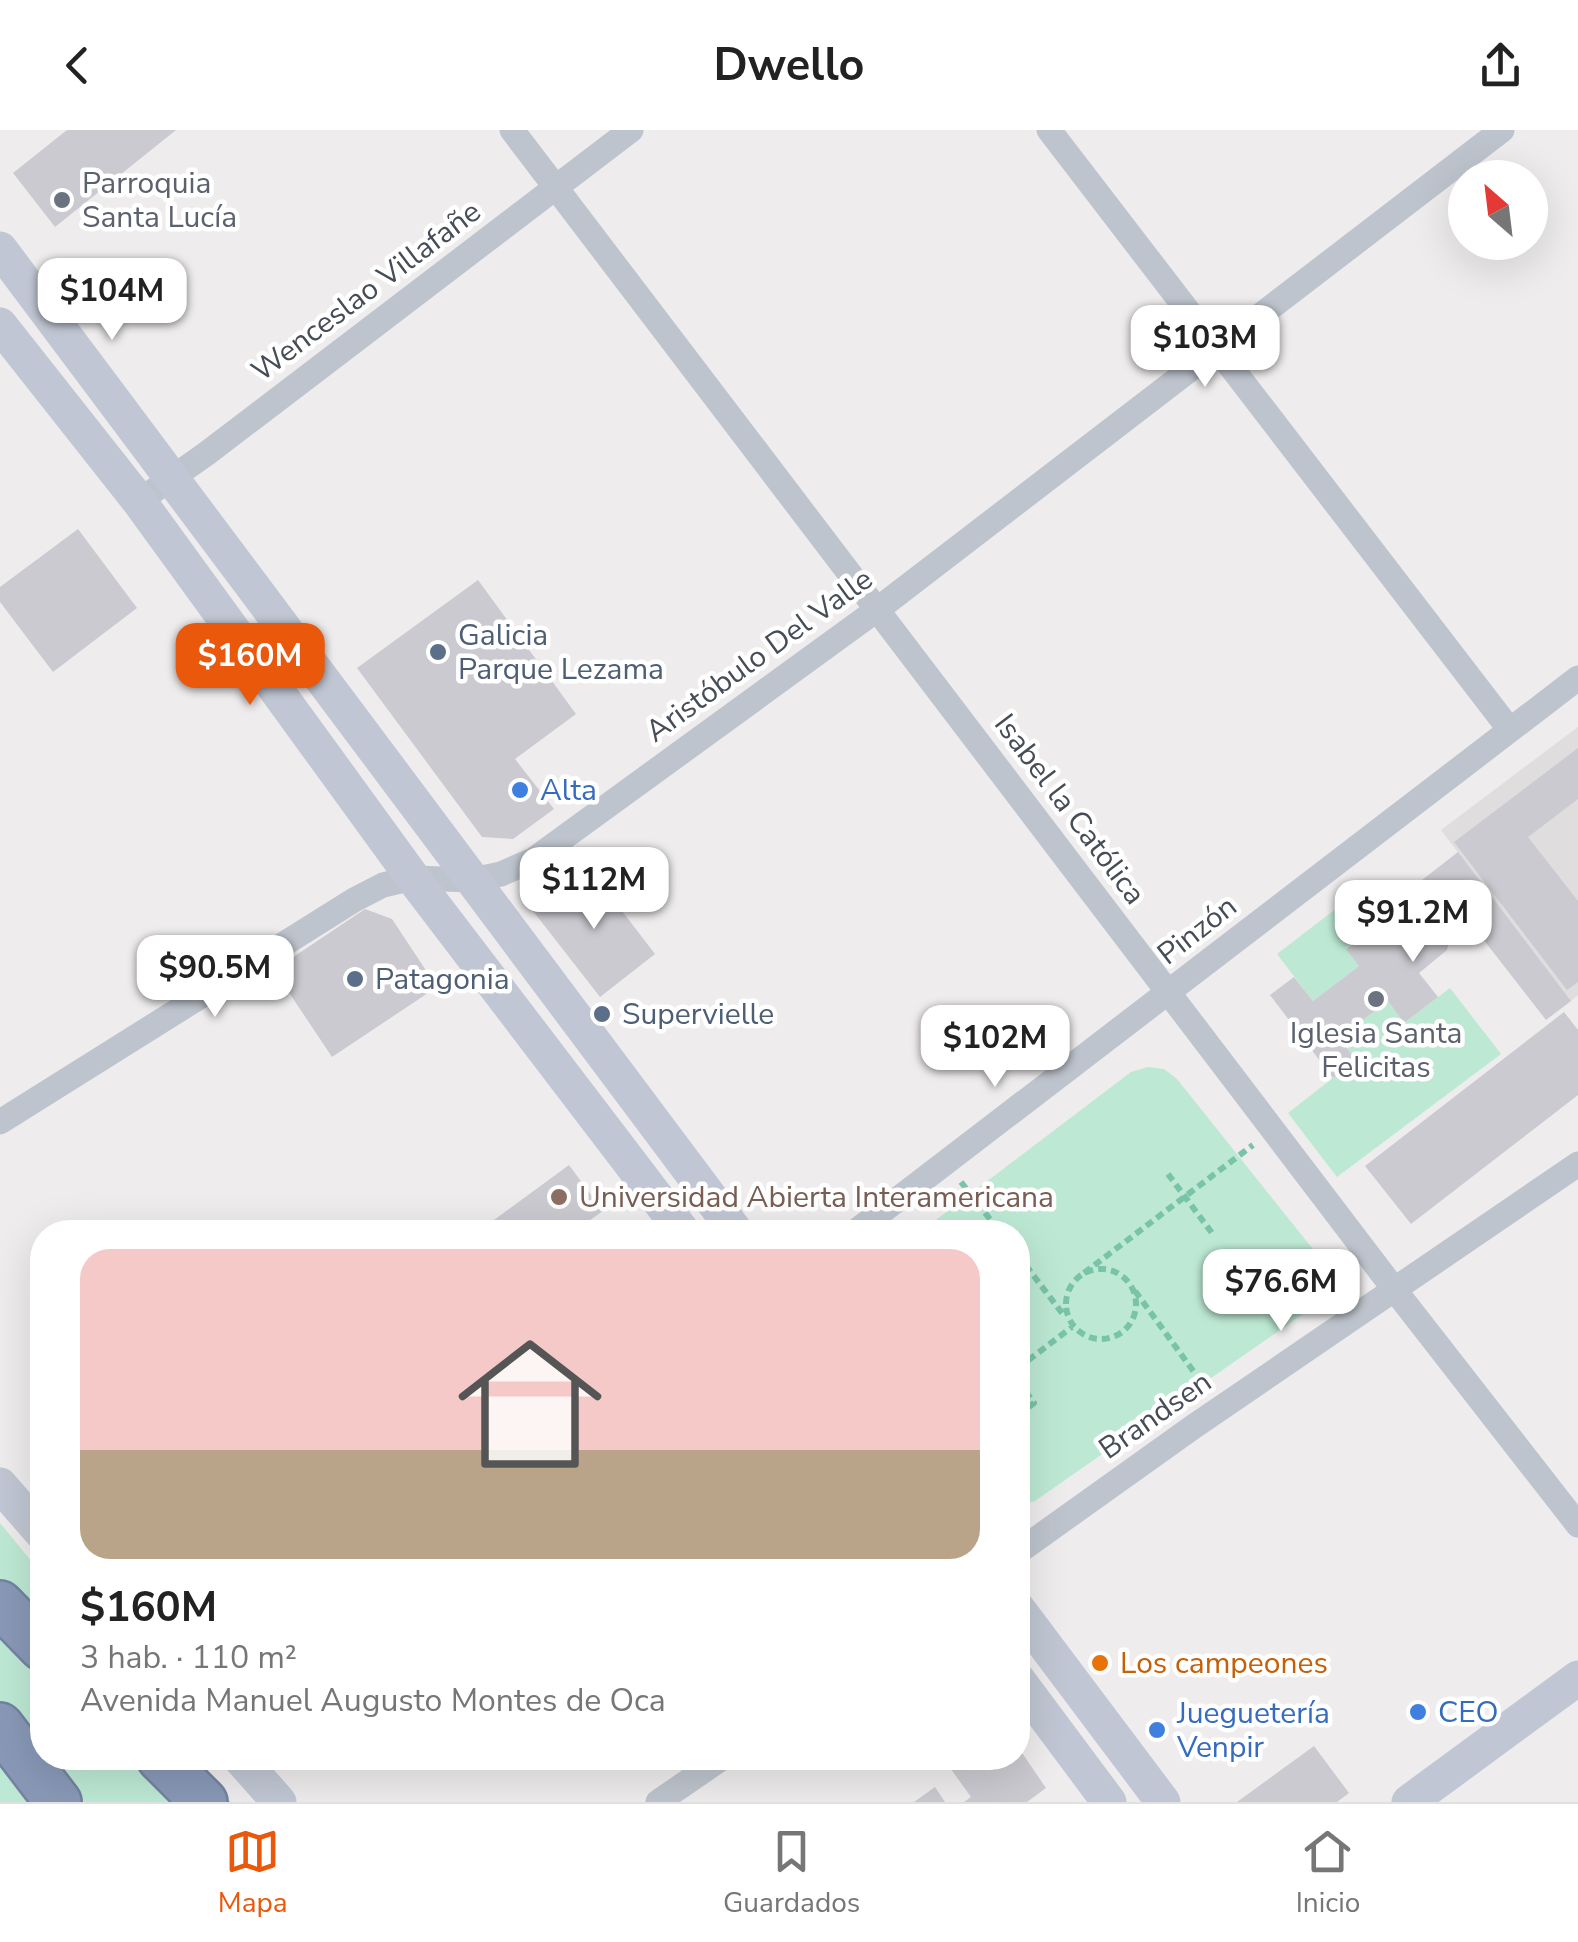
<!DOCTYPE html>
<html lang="es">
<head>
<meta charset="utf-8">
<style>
	body { margin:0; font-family:"Nunito Sans",sans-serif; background:#f2f2f2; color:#222; height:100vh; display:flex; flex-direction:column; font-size:38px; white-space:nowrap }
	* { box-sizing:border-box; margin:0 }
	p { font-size:32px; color:#767676 }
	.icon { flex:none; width:55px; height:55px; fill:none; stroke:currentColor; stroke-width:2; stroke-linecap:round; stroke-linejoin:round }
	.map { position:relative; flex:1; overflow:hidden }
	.details { position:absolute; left:30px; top:1090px; width:1000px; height:550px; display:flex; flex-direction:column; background:#fff; border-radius:40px; box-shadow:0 10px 40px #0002 }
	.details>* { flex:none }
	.needle { width:65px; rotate:332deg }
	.controls { position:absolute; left:1448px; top:30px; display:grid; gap:20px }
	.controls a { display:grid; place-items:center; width:100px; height:100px; border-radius:50%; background:#fff; box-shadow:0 10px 40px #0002; font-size:50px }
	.price { position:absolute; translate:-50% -85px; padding:0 22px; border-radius:20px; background:#fff; color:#222; font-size:32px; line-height:65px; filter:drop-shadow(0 2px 5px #0008) }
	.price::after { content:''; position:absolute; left:50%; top:60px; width:30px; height:22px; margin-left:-15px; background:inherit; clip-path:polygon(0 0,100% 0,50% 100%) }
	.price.current { background:#ea580c; color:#fff }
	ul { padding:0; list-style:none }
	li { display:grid; align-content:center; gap:20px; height:530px; padding:0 50px }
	li span { display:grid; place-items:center; height:310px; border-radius:30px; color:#555 }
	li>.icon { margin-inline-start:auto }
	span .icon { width:180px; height:180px; fill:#fffc; stroke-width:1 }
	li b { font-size:42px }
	header { display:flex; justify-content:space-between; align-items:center; height:130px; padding:0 50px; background:#fff; font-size:45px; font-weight:700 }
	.dock { display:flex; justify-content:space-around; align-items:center; height:140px; border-top:2px solid #e0e0e0; background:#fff; font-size:28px; color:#767676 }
	.dock a { display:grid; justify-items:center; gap:5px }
	.dock .current { color:#ea580c }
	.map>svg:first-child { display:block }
	.education { fill:#dfdddd }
	.green { fill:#bde9d4 }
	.building { fill:#cacad0 }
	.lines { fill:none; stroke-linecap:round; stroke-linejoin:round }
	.highway-casing { stroke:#7383a2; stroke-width:50 }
	.path { stroke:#79c3a9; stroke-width:6; stroke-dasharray:8 5; stroke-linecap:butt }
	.street { stroke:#bec4cd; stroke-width:25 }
	.secondary { stroke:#c0c6d3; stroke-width:35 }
	.highway { stroke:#8898b6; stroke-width:45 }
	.worship-dot { fill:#6b7280; stroke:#fff; stroke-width:4 }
	.service-dot { fill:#5c6f8a; stroke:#fff; stroke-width:4 }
	.shop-dot { fill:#3f7fe0; stroke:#fff; stroke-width:4 }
	.education-dot { fill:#8d6e63; stroke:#fff; stroke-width:4 }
	.food-dot { fill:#e8710a; stroke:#fff; stroke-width:4 }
	.labels { text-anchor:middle; stroke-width:9; stroke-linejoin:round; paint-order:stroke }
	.worship-label { font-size:30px; fill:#5b616d; stroke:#fff; text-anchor:start }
	.street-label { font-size:30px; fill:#464d57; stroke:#fff }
	.service-label { font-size:30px; fill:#4e5e75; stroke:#fff; text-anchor:start }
	.shop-label { font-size:30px; fill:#366cbe; stroke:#fff; text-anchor:start }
	.education-label { font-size:30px; fill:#785e54; stroke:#fff; text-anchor:start }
	.food-label { font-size:30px; fill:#c56008; stroke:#fff; text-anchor:start }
</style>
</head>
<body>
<header><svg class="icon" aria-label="back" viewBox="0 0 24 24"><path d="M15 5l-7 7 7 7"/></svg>Dwello<svg class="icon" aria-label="share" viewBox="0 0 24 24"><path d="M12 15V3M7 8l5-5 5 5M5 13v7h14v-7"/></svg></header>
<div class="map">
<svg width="1578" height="1672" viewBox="0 0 1578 1672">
	<rect width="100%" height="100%" fill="#eeecec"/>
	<path class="education" d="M1578,597V865L1571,871L1441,700Z"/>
	<path class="green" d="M1372,751L1410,801L1395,812L1379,793L1346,818L1359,836L1313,871L1277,824Z
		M1450,858L1501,924L1337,1047L1288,983L1356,930L1339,908L1388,871L1404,893Z
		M1148,937L1164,939L1177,949L1328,1138L1331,1154L1320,1172L1035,1371L1018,1376V1102H920L1131,942Z
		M0,1393L42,1444V1628H194L231,1672H0Z"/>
	<path class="building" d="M67,0H176L55,97L13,43Z
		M78,399L137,478L53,542L0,472V457Z
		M478,450L576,584L515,629L554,679L513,709L482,707L357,538Z
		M1578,618V669L1528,707L1578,771V852L1567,860L1454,712Z
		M1458,722L1571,871L1546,890L1451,768L1422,790L1441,792L1451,805L1447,820L1419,843L1438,867L1404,893L1388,871L1339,908L1356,930L1333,948L1270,865L1294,847L1313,871L1359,836L1346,819L1380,792L1395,812L1410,801L1390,775Z
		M589,738L655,824L600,867L533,781Z
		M365,779L392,789L437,857L332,927L274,840Z
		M1564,882L1578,900V965L1411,1094L1365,1036Z
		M569,1035L603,1081L573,1102H503L494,1090Z
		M1314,1616L1349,1663L1337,1672H1237Z
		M1018,1617L1046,1658L1027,1672H964L971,1667L948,1635L958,1628H1018Z
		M935,1657L945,1672H914Z"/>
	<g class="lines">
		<defs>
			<path id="highway" d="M0,1474L42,1517
				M0,1596L58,1672
				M160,1628L204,1672"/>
		</defs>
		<use href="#highway" class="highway-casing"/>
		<path class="path" d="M1168,1044L1212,1103
			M961,1052L1000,1102
			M1018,1125L1065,1187
			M1066 1174a35 35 0 1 1 70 0a35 35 0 1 1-70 0Z
			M1084,1143L1253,1015
			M1135,1161L1207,1260
			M1018,1238L1072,1197
			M1018,1251L1034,1273L1018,1285"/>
		<path class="street" d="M512,0L1394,1159L1578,1395
			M1049,0L1510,600
			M139,371L206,324L631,0
			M0,992L354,770L383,755L413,748L473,750L501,744L533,730L878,479L1502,0
			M855,1102L1578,548
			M1018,1422L1193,1297L1578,1034
			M658,1672L722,1628"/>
		<path class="secondary" d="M0,119L736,1102
			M0,195L139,371L413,748L683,1102
			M0,1355L42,1403
			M1018,1479L1163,1672
			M1018,1550L1109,1672
			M240,1628L279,1672
			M1409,1672L1578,1548"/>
		<use href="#highway" class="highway"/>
	</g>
	<g class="worship-dot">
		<circle cx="62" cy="70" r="10"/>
		<circle cx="1376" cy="869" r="10"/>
	</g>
	<g class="service-dot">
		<circle cx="438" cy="522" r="10"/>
		<circle cx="355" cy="849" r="10"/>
		<circle cx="602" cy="884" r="10"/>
	</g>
	<g class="shop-dot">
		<circle cx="520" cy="660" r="10"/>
		<circle cx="1418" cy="1582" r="10"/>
		<circle cx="1157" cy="1600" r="10"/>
	</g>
	<circle class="education-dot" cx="559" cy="1067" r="10"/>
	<circle class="food-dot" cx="1100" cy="1533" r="10"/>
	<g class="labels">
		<g class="worship-label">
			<text x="82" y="63">Parroquia<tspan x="82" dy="34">Santa Lucía</tspan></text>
			<text x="1376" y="913" text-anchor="middle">Iglesia Santa<tspan x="1376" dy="34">Felicitas</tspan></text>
		</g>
		<g class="street-label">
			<text transform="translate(366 161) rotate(-37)" y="10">Wenceslao Villafañe</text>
			<text transform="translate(759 525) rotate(-36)" y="10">Aristóbulo Del Valle</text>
			<text transform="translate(1070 679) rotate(53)" y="10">Isabel la Católica</text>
			<text transform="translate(1197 800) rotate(-38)" y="10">Pinzón</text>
			<text transform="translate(1155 1285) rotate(-35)" y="10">Brandsen</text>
		</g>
		<g class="service-label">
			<text x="458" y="515">Galicia<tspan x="458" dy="34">Parque Lezama</tspan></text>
			<text x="375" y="859">Patagonia</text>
			<text x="622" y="894">Supervielle</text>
		</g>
		<g class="shop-label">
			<text x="540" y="670">Alta</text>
			<text x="1438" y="1592">CEO</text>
			<text x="1177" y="1593">Jueguetería<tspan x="1177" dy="34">Venpir</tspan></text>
		</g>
		<g class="education-label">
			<text x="579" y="1077">Universidad Abierta Interamericana</text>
		</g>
		<g class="food-label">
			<text x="1120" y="1543">Los campeones</text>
		</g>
	</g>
</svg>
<div class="controls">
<a><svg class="needle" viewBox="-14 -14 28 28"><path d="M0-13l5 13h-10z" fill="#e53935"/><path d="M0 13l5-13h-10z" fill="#767676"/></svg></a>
</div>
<b class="price" style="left:112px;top:213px">$104M</b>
<b class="price" style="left:1205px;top:260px">$103M</b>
<b class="price current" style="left:250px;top:578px">$160M</b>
<b class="price" style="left:594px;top:802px">$112M</b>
<b class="price" style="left:1413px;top:835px">$91.2M</b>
<b class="price" style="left:215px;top:890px">$90.5M</b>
<b class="price" style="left:995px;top:960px">$102M</b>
<b class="price" style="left:1281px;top:1204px">$76.6M</b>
<section class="details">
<ul>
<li><span style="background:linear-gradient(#f6c9c9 65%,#b9a48a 0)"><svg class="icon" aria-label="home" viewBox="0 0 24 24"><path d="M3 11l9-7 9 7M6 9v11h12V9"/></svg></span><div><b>$160M</b><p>3 hab. · 110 m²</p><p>Avenida Manuel Augusto Montes de Oca</p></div></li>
</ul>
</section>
</div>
<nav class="dock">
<a class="current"><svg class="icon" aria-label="map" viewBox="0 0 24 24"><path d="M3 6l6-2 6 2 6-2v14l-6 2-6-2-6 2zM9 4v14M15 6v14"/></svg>Mapa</a>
<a><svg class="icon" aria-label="saved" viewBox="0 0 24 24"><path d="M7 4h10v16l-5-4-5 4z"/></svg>Guardados</a>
<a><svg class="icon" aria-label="home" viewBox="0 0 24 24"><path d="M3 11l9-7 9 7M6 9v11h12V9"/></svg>Inicio</a>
</nav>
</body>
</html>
